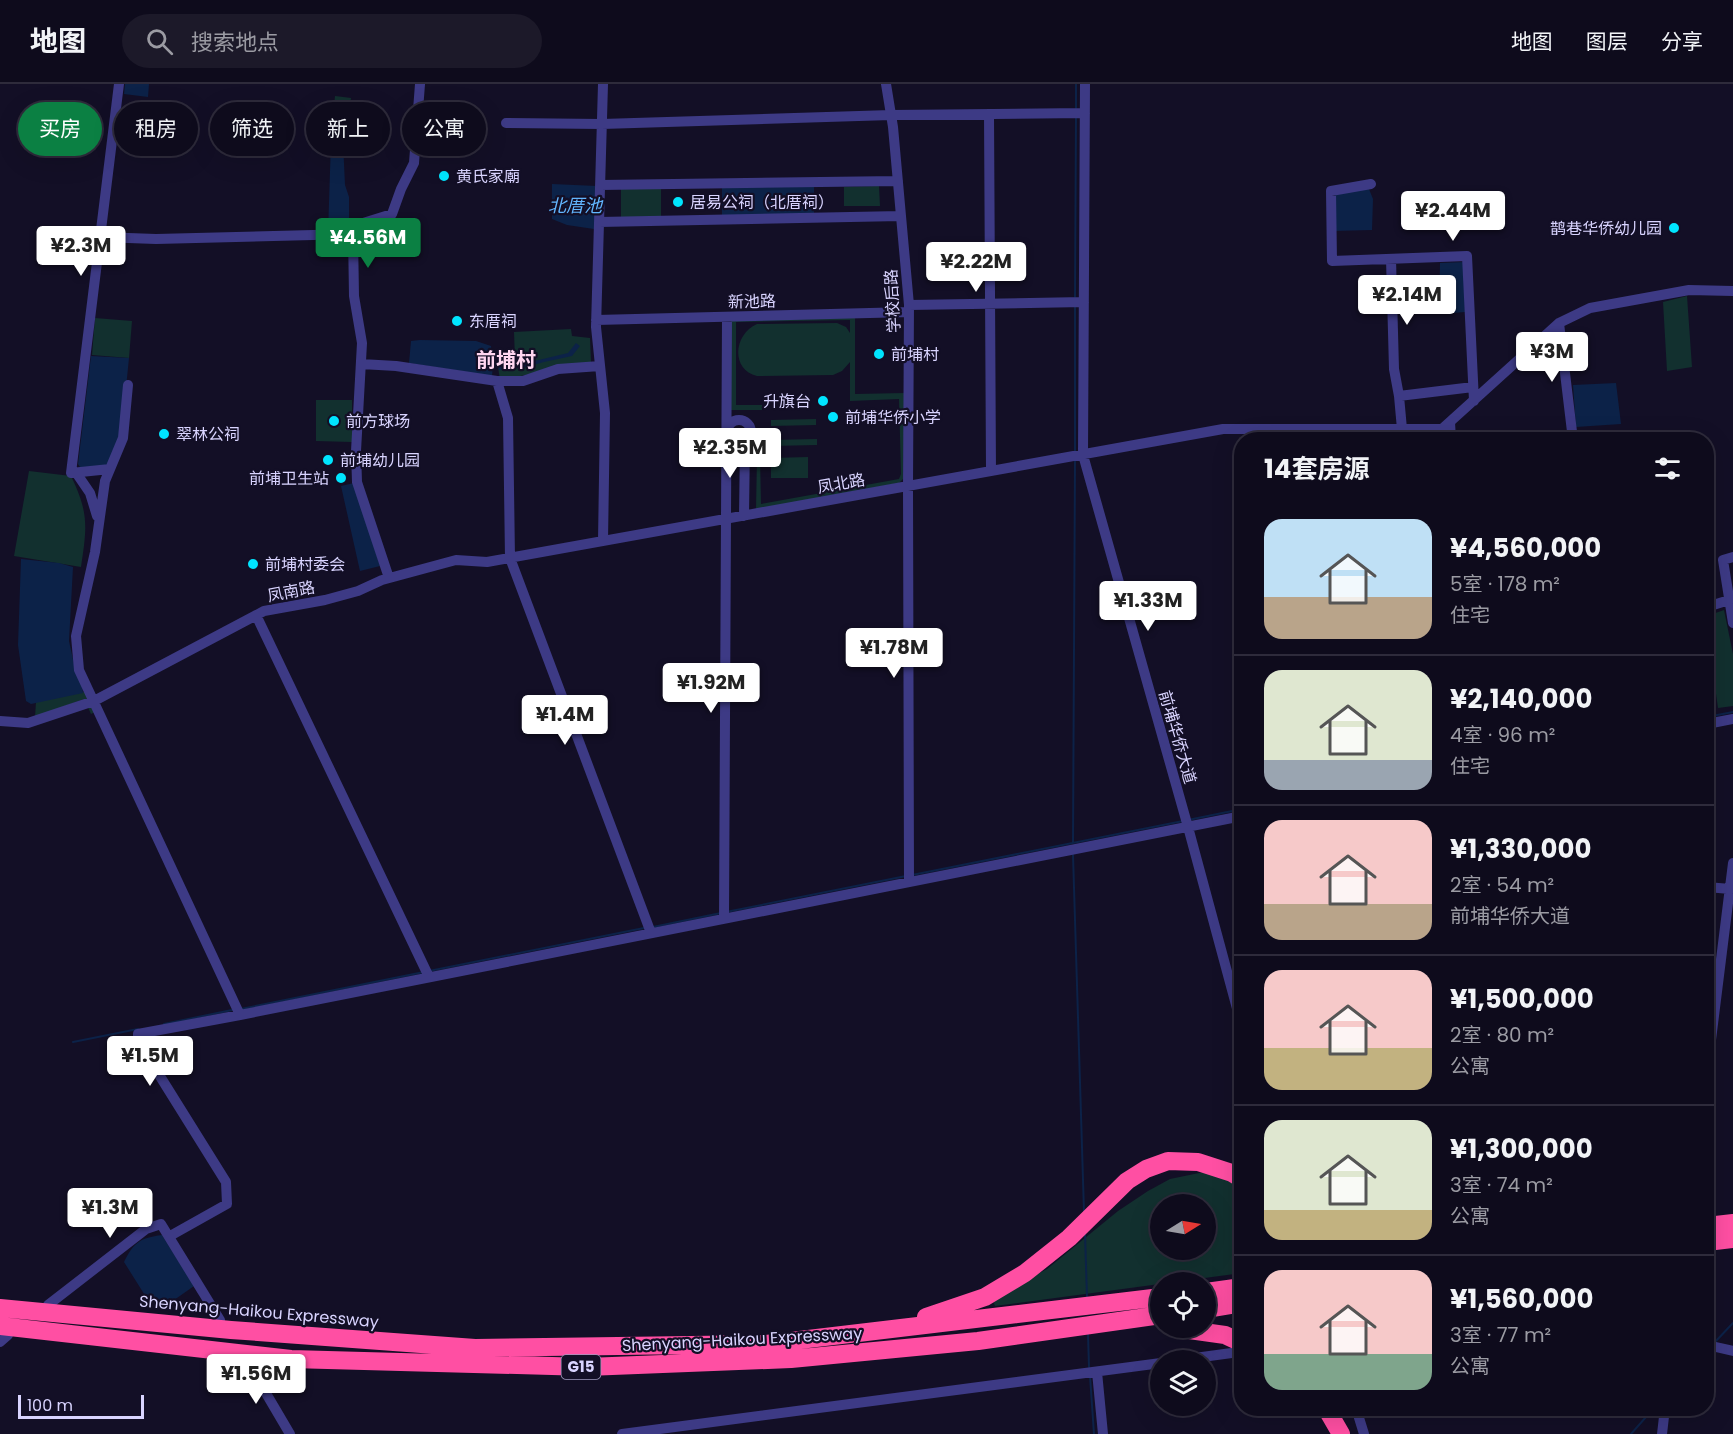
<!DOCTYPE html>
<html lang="zh">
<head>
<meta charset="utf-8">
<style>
	body { margin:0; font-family:Poppins,"Noto Sans SC",sans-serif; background:#1c1929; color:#f1f3f6; height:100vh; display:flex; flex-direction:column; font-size:22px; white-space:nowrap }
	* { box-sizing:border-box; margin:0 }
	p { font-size:20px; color:#9b9ba3 }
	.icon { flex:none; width:33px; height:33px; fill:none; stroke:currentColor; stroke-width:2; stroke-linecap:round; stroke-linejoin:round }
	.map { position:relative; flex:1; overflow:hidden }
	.sheet { position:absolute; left:1234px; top:348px; width:480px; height:984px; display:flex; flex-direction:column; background:#0e0b1c; border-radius:24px; box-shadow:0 6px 24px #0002,0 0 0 2px #2e2b3b }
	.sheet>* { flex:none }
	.guide { position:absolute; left:18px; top:18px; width:570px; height:54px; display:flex; gap:12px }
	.needle { width:39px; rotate:79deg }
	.controls { position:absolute; left:1150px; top:1110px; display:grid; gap:12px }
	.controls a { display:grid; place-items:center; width:66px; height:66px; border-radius:50%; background:#0e0b1c; box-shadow:0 6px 24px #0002,0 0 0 2px #2e2b3b; font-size:30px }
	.scale { position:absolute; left:18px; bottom:15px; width:126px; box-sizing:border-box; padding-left:6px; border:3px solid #d9d4ff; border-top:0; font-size:16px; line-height:21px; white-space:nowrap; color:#d9d4ff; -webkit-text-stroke:4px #130f26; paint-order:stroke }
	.price { position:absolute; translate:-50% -51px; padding:0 14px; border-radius:6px; background:#fff; color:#222; font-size:20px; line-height:39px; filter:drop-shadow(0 2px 3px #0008) }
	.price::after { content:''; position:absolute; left:50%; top:36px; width:18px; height:14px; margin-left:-9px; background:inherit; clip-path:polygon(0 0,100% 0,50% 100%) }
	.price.current { background:#0b8043; color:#fff }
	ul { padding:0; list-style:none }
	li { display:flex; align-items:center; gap:18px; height:150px; padding:0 30px }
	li+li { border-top:2px solid #2e2b3b }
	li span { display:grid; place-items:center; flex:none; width:168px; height:120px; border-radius:18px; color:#555 }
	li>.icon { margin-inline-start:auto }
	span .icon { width:72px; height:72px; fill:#fffc; stroke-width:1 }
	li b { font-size:26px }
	h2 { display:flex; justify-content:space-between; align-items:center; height:72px; padding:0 30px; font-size:26px }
	.pill { padding:0 21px; border-radius:27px; background:#0e0b1c; box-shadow:0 6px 24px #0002,0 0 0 2px #2e2b3b; font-size:21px; line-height:54px }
	.pill.current { background:#0b8043; color:#fff }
	header { display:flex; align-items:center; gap:36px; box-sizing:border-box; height:84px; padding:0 30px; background:#0e0b1c; border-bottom:2px solid #2e2b3b }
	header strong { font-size:28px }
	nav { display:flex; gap:33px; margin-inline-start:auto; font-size:21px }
	.search { width:420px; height:54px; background:#1c1929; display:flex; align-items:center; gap:15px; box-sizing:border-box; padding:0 21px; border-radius:33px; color:#9b9ba3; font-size:22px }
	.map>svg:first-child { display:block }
	.green { fill:#12302f; fill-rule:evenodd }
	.water { fill:#0c2248 }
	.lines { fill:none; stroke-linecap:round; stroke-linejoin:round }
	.stream { stroke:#0c2248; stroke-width:2 }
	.minor { stroke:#3d3a85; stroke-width:10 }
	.motorway { stroke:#ff4fa3; stroke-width:18 }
	.poi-dot { fill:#00e5ff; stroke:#130f26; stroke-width:2 }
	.labels { text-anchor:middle; stroke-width:4.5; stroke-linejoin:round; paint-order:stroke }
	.shield { fill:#130f26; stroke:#9e99be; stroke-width:1.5 }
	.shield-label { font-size:15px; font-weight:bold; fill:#d9d4ff }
	.poi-label { font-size:16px; fill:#d9d4ff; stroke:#130f26; text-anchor:start }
	.street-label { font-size:16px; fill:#d9d4ff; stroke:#130f26 }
	.water-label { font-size:18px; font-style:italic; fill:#62b6ff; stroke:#130f26 }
	.quarter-label { font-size:20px; font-weight:bold; fill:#ffd6f0; stroke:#130f26 }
</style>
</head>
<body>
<header>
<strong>地图</strong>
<div class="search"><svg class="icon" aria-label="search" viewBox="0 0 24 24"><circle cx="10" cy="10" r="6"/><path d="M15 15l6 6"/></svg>搜索地点</div>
<nav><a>地图</a><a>图层</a><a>分享</a></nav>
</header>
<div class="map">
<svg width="1733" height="1350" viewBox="0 0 1733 1350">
	<rect width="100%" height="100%" fill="#130f26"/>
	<path class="green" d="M335,12L351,14L346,53L331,52Z
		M879,102L880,122H844V103Z
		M621,103H661V134H621Z
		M1687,212L1692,283L1667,287L1663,218Z
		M855,231V310L905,309L903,395L899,399L756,425L757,373L760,374L761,420L899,395L901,390L899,315L850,317V278L842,287L833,291L757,292C730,285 734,250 757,240L837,239L846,243L850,249V236L736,238V321H762V326H731V233Z
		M95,234L132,237L129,274L92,271Z
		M571,245L572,252L590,254L591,278L500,296L497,276H515L514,248Z
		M316,316H352V358L316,357Z
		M816,335V341L771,342V336Z
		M817,355V361L771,362V356Z
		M808,373V394H771V374Z
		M29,387L71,392C89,429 87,443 81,483L14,472Z
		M1724,526L1733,570V622L1718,624L1707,546V532Z
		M88,607L99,626L91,630L84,615L35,633L36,618Z
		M1204,1088L1228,1092L1242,1104V1189L995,1222L992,1214L1047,1185L1118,1127L1148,1107L1170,1095ZM1161,1120H1206V1166H1161Z"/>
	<path class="water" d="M125,0H149L148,13L124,10Z
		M331,57L343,58L345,101L349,113V149H328Z
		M814,99V131L722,132V100Z
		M552,100L597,102L594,145L567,141L552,135Z
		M1369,105L1373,115L1372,146L1332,147L1335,109Z
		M1464,178L1465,228L1439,230L1440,179Z
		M420,256L476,257L491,262L493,281L492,292L409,279L411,257Z
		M576,259L580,262L572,272L544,278L526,283L499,286L497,276H515L522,280L568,269Z
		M91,272L129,274L121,354L108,382L82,386L78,380Z
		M1616,299L1621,340L1576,343L1573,301Z
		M354,399L380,482L360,487L341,402Z
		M21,475L59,479L73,483L69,557L74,580L82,597L83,609L31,620L26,617L18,561Z
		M162,1151L194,1202L167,1221L146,1213L124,1178C134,1158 140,1154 162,1151Z"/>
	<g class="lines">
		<path class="stream" d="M1076,24V0
			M1075,213L1076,33
			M1075,369V222
			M1707,633L1733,628
			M1188,736L1242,725
			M1073,759L1075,375
			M1073,771L1084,1128
			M912,791L1183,737
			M726,828L906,792
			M653,843L721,829
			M429,887L644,844
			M241,925L424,888
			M164,940L232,926
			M73,958L138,945
			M1085,1150L1087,1213
			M1088,1250L1089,1283
			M1715,1258L1733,1239
			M1090,1292L1094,1350
			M1631,1350L1654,1324"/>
		<path class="minor" d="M886,0L893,43L909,221L908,402L909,798
			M1085,0L1083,371L1188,743L1242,943
			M989,30L991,387
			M506,39L602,40L891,31L1085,29
			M1371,100L1331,107L1332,177L1467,172L1474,317
			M600,101L898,97
			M599,138L901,132
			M353,150L360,140L392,130L401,105L414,79L420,0
			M100,153L156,155L353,150L354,212L362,259L356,367L357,398L389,494
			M1391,175L1394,285L1399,312
			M909,221L1084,218
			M596,236L909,228
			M1559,239L1573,356
			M361,280L396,282L497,297H523L558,285L600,282
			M497,297L508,334L510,474L651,849
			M128,301L123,354L105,397L95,468L76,552L79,586L240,931L1242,732
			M727 348a12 12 0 1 1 24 0a12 12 0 1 1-24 0Z
			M1450,338L1451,356
			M1403,356L1399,312L1473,303
			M110,385L71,389L119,0
			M77,390L90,409L97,432
			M744,432L745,358
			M603,457L605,329L596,243L603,0
			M1733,473L1723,476L1733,539
			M1707,523L1729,516
			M256,531L429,893
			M0,637L28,639L94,617L264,527L325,516L358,507L382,496L456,476L487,478L1223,345H1442L1559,239L1590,224L1689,206L1733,207
			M1707,640L1733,635
			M1707,803L1730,805
			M724,835L727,233
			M1707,988L1733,779
			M170,1152L227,1120L226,1098L138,957V950L240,931
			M48,1221L146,1145L161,1140L220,1236
			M0,1258L8,1251
			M1707,1261L1733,1267
			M1180,1276L1239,1268
			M247,1277L290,1350
			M1097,1288L1103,1350
			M1356,1324L1364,1350
			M622,1350L1161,1279
			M1662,1350L1665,1324"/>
		<path class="motorway" d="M1707,1142L1733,1139
			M1707,1158L1733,1155
			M1206,1208L1242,1203
			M0,1224L231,1246L475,1264L766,1260L1161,1213
			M1206,1225L1242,1219
			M926,1233L985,1213L1025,1189L1069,1154L1127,1097L1146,1085L1168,1077L1198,1078L1232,1089L1242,1095
			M0,1242L291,1275L587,1283L791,1275L978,1257L1161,1231
			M1175,1244L1225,1251L1242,1259
			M1326,1324L1341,1350"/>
	</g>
	<g class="poi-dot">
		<circle cx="444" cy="92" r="6"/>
		<circle cx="678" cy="118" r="6"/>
		<circle cx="1674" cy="144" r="6"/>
		<circle cx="457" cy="237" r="6"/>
		<circle cx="879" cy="270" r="6"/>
		<circle cx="823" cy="317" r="6"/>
		<circle cx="833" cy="333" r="6"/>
		<circle cx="334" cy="337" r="6"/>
		<circle cx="164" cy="350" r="6"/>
		<circle cx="328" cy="376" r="6"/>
		<circle cx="341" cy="394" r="6"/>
		<circle cx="253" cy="480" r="6"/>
	</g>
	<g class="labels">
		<rect class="shield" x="561.5" y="1271" width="39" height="24" rx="4.5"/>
		<g class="shield-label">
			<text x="581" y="1288">G15</text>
		</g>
		<g class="poi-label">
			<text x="456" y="98">黄氏家廟</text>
			<text x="690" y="124">居易公祠（北厝祠）</text>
			<text x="1662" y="150" text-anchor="end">鹊巷华侨幼儿园</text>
			<text x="469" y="243">东厝祠</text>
			<text x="891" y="276">前埔村</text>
			<text x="811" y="323" text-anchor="end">升旗台</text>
			<text x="845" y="339">前埔华侨小学</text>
			<text x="346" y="343">前方球场</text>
			<text x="176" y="356">翠林公祠</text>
			<text x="340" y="382">前埔幼儿园</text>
			<text x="329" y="400" text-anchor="end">前埔卫生站</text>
			<text x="265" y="486">前埔村委会</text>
		</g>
		<g class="street-label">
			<text transform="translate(752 217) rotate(-1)" y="6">新池路</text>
			<text transform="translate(892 217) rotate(-93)" y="6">学校后路</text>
			<text transform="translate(841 399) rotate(-10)" y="6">凤北路</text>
			<text transform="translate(291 507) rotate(-11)" y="6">凤南路</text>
			<text transform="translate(1178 653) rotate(74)" y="6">前埔华侨大道</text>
			<text transform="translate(259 1227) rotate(5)" y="6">Shenyang-Haikou Expressway</text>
			<text transform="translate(742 1255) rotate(-3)" y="6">Shenyang-Haikou Expressway</text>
		</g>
		<g class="water-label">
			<text x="575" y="128">北厝池</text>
		</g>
		<g class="quarter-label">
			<text x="506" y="283">前埔村</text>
		</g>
	</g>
</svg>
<div class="controls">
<a><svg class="needle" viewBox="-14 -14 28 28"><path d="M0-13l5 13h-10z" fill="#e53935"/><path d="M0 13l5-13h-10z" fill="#9b9ba3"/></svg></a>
<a><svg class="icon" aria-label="locate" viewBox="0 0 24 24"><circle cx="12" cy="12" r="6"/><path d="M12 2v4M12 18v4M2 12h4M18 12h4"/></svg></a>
<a><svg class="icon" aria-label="layers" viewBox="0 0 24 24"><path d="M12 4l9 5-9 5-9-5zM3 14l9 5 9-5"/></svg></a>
</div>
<div class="scale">100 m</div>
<b class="price" style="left:1453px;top:158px">¥2.44M</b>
<b class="price current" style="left:368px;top:185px">¥4.56M</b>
<b class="price" style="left:81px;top:193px">¥2.3M</b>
<b class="price" style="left:976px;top:209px">¥2.22M</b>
<b class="price" style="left:1407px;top:242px">¥2.14M</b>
<b class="price" style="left:1552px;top:299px">¥3M</b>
<b class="price" style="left:730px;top:395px">¥2.35M</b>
<b class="price" style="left:1148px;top:548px">¥1.33M</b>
<b class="price" style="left:894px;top:595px">¥1.78M</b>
<b class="price" style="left:711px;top:630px">¥1.92M</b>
<b class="price" style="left:565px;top:662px">¥1.4M</b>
<b class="price" style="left:150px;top:1003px">¥1.5M</b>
<b class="price" style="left:110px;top:1155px">¥1.3M</b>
<b class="price" style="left:256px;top:1321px">¥1.56M</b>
<div class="guide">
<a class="pill current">买房</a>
<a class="pill">租房</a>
<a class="pill">筛选</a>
<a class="pill">新上</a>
<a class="pill">公寓</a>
</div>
<section class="sheet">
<h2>14套房源<svg class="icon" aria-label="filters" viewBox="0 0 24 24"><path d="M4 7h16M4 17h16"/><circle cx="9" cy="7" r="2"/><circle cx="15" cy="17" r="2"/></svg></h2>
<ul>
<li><span style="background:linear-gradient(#bfe0f5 65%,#b9a48a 0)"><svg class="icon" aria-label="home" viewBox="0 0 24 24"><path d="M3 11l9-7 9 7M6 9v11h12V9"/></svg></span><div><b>¥4,560,000</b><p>5室 · 178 m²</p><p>住宅</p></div></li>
<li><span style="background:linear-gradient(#dfe7d0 75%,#9aa5b1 0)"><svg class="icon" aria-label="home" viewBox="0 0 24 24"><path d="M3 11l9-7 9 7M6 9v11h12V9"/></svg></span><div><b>¥2,140,000</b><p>4室 · 96 m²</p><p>住宅</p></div></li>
<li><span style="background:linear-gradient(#f6c9c9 70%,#b9a48a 0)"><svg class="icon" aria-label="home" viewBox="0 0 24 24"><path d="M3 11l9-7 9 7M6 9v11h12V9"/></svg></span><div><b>¥1,330,000</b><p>2室 · 54 m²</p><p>前埔华侨大道</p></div></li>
<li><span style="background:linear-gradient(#f6c9c9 65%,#c2b280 0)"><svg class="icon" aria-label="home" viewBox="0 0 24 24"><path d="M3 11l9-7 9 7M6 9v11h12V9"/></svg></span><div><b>¥1,500,000</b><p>2室 · 80 m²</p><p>公寓</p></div></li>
<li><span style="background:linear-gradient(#dfe7d0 75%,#c2b280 0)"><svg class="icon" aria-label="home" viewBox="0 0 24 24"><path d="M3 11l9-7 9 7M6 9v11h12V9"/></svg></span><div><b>¥1,300,000</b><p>3室 · 74 m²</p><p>公寓</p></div></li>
<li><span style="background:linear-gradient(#f6c9c9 70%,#7fa58c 0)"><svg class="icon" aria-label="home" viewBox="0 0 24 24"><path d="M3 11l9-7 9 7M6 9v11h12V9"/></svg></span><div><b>¥1,560,000</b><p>3室 · 77 m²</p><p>公寓</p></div></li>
</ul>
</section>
</div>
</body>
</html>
